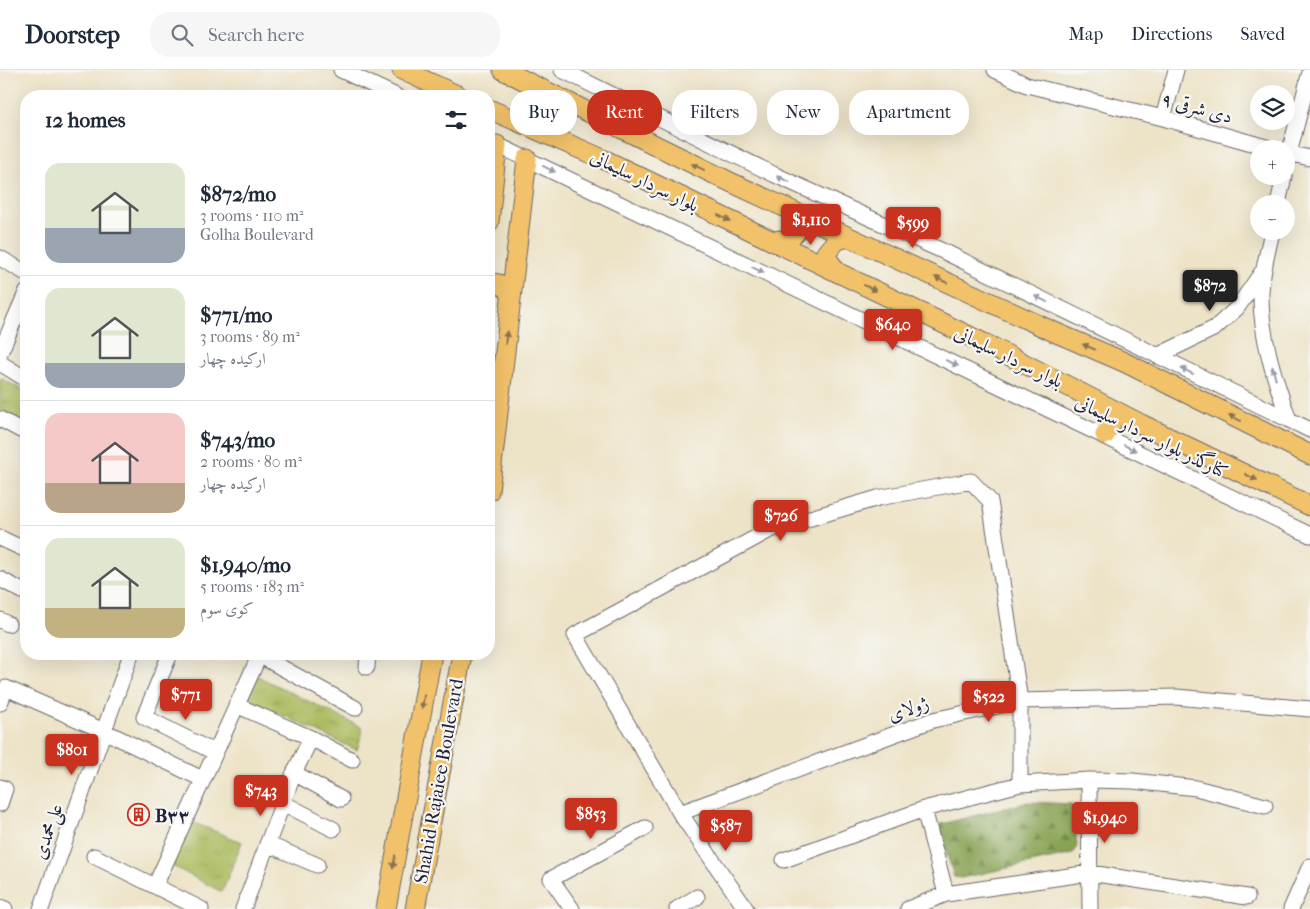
<!DOCTYPE html>
<html lang="en">
<head>
<meta charset="utf-8">
<style>
	body { margin:0; font-family:"IM FELL French Canon",Amiri,serif; background:#f6f6f7; color:#1f2937; height:100vh; display:flex; flex-direction:column; font-size:19px; white-space:nowrap }
	* { box-sizing:border-box; margin:0 }
	p { font-size:16px; color:#747a83 }
	.icon { flex:none; width:28px; height:28px; fill:none; stroke:currentColor; stroke-width:2; stroke-linecap:round; stroke-linejoin:round }
	.map { position:relative; flex:1; overflow:hidden }
	.drawer { position:absolute; left:20px; top:20px; width:475px; height:570px; display:flex; flex-direction:column; background:#fff; border-radius:20px; box-shadow:0 5px 20px #0002 }
	.drawer>* { flex:none }
	.top-card { position:absolute; left:510px; top:20px; width:475px; height:45px; display:flex; gap:10px }
	.tools { position:absolute; left:1250px; top:15px; display:grid; gap:10px }
	.tools a { display:grid; place-items:center; width:45px; height:45px; border-radius:50%; background:#fff; box-shadow:0 5px 20px #0002; font-size:25px }
	.price { position:absolute; translate:-50% -42px; padding:0 11px; border-radius:5px; background:#c8321e; color:#fff; font-size:16px; line-height:32px; filter:drop-shadow(0 1px 2px #0008) }
	.price::after { content:''; position:absolute; left:50%; top:30px; width:15px; height:11px; margin-left:-8px; background:inherit; clip-path:polygon(0 0,100% 0,50% 100%) }
	.price.active { background:#222; color:#fff }
	ul { padding:0; list-style:none }
	li { display:flex; align-items:center; gap:15px; height:125px; padding:0 25px }
	li+li { border-top:1px solid #e0e1e3 }
	li span { display:grid; place-items:center; flex:none; width:140px; height:100px; border-radius:15px; color:#555 }
	li>.icon { margin-inline-start:auto }
	span .icon { width:60px; height:60px; fill:#fffc; stroke-width:1 }
	li b { font-size:21px }
	h2 { display:flex; justify-content:space-between; align-items:center; height:60px; padding:0 25px; font-size:21px }
	.pill { padding:0 18px; border-radius:20px; background:#fff; box-shadow:0 5px 20px #0002; font-size:18px; line-height:45px }
	.pill.active { background:#c8321e; color:#fff }
	header { display:flex; align-items:center; gap:30px; box-sizing:border-box; height:70px; padding:0 25px; background:#fff; border-bottom:1px solid #e0e1e3 }
	header strong { font-size:24px }
	nav { display:flex; gap:28px; margin-inline-start:auto; font-size:18px }
	.search { width:350px; height:45px; background:#f6f6f7; display:flex; align-items:center; gap:12px; box-sizing:border-box; padding:0 18px; border-radius:20px; color:#747a83; font-size:19px }
	.map>svg:first-child { display:block }
	.grass { fill:url(#grass-tufts); stroke:#676e4c }
	.forest { fill:url(#forest-firs); stroke:#566248 }
	.lines { fill:none; stroke-linecap:round; stroke-linejoin:round }
	.minor-casing { stroke:#69666c; stroke-width:17 }
	.major-casing { stroke:#69666c; stroke-width:21 }
	.minor { stroke:#fff; stroke-width:15 }
	.major { stroke:#f2c26a; stroke-width:19 }
	.oneway { fill:#8a7252 }
	.oneway2 { fill:#9c9ca7 }
	.labels { text-anchor:middle; stroke-width:4.5; stroke-linejoin:round; paint-order:stroke }
	.street-label { font-size:19px; fill:#22223b; stroke:#f6f6f2 }
	.poi-label { font-size:19px; font-weight:bold; fill:#22223b; stroke:#f6f6f2; text-anchor:start }
</style>
</head>
<body>
<header>
<strong>Doorstep</strong>
<div class="search"><svg class="icon" aria-label="search" viewBox="0 0 24 24"><circle cx="10" cy="10" r="6"/><path d="M15 15l6 6"/></svg>Search here</div>
<nav><a>Map</a><a>Directions</a><a>Saved</a></nav>
</header>
<div class="map">
<svg width="1310" height="839" viewBox="0 0 1310 839">
	<defs>
		<pattern id="grass-tufts" width="24" height="20" patternUnits="userSpaceOnUse" patternTransform="scale(1.25)"><rect width="24" height="20" fill="#acbb5e"/><path d="M3 7l-1-3M5 7V3M7 7l1-3M15 17l-1-3M17 17v-4M19 17l1-3" fill="none" stroke="#94a053"/></pattern>
		<pattern id="forest-firs" width="22" height="20" patternUnits="userSpaceOnUse" patternTransform="scale(1.25)"><rect width="22" height="20" fill="#89a355"/><path d="M5 1l3.5 6h-7zM16 11l3.5 6h-7z" fill="#708448"/></pattern>
	</defs>
	<rect width="100%" height="100%" fill="#f6f6f2"/>
	<filter id="ink" filterUnits="userSpaceOnUse"><feTurbulence type="fractalNoise" baseFrequency=".02" numOctaves="2"/><feDisplacementMap in="SourceGraphic" scale="10" xChannelSelector="R" yChannelSelector="G"/><feConvolveMatrix kernelMatrix="1 2 1 2 8 2 1 2 1" color-interpolation-filters="sRGB"/></filter>
	<filter id="wash" filterUnits="userSpaceOnUse"><feTurbulence type="fractalNoise" baseFrequency=".0096" numOctaves="4" result="noise"/><feDisplacementMap in="SourceGraphic" scale="20" xChannelSelector="R" yChannelSelector="G"/><feGaussianBlur stdDeviation="1.12" result="paint"/><feColorMatrix in="noise" values="0 0 0 0 0 0 0 0 0 0 0 0 0 0 0 0 0 1.4 0 .05"/><feComposite in="paint" operator="in"/></filter>
	<g filter="url(#wash)">
		<rect width="100%" height="100%" fill="#ede3c7"/>
		<path class="grass" d="M0,308L26,322V354L0,340Z
			M255,605L363,658L357,680L248,629Z
			M189,751L242,772L222,822L171,795Z"/>
		<path class="forest" d="M1028,732L1072,734L1077,776L1073,784L961,808L954,807L938,755Z"/>
	</g>
	<g filter="url(#ink)">
		<g class="lines">
			<defs>
				<path id="minor" d="M341,0L396,26
					M562,0L773,104L947,183L1310,360
					M995,0L1027,15L1163,48L1273,79
					M1163,48L1176,0
					M489,71L1310,465
					M1286,83L1310,88
					M1286,95L1310,2
					M1278,134L1284,106
					M1272,161C1268,181 1262,202 1261,222C1260,265 1275,310 1289,350
					M0,188L26,203
					M0,283L26,223
					M1157,286L1215,258L1237,238L1262,202
					M0,293L26,309
					M0,349L26,363
					M0,468L26,480
					M0,509L26,523
					M0,550L8,554
					M170,584L144,647L214,682
					M257,584L355,638
					M367,597L368,584
					M0,633L6,618L104,661L202,709
					M236,635L311,668L352,690
					M294,703L341,729
					M1089,710L1090,839
					M0,717L5,719L0,734
					M283,733L333,759
					M924,739L946,824
					M680,743L933,650L1020,631L1176,627L1310,639
					M267,774L317,795
					M94,786L201,839
					M784,790L924,739L1020,714
					M155,816L260,584
					M0,837L5,839
					M41,839L131,584
					M243,839L294,703L311,668
					M572,839L551,809L645,758
					M677,839L697,827
					M746,839L680,743L575,565L770,460L878,428L971,411L990,431L1020,631V714L1089,710L1133,711L1196,718L1265,736
					M908,839L946,824L1090,803L1247,827
					M1291,839L1310,796"/>
				<path id="major" d="M402,0L459,26
					M503,0L728,111L1052,261L1124,292L1310,385
					M489,39L605,90L994,278L1141,354L1310,436
					M489,152L497,75
					M772,171C785,170 791,170 798,159L795,143
					M838,203L828,190L826,183L837,170L848,167
					M489,215C499,211 506,216 511,225
					M1105,365L1117,342
					M489,421L527,89
					M386,839L432,584
					M415,839L462,584"/>
			</defs>
			<use href="#minor" class="minor-casing"/>
			<use href="#major" class="major-casing"/>
			<use href="#minor" class="minor"/>
			<use href="#major" class="major"/>
		</g>
		<defs><path id="oneway-solid" d="M-6-.8H1V-3.2L6.5 0L1 3.2V.8H-6Z" transform="scale(1.25)"/></defs>
		<g class="oneway">
			<use href="#oneway-solid" transform="translate(698 97) rotate(-154)"/>
			<use href="#oneway-solid" transform="translate(724 148) rotate(26)"/>
			<use href="#oneway-solid" transform="translate(941 210) rotate(-155)"/>
			<use href="#oneway-solid" transform="translate(870 218) rotate(26)"/>
			<use href="#oneway-solid" transform="translate(506 268) rotate(-83)"/>
			<use href="#oneway-solid" transform="translate(1089 277) rotate(-157)"/>
			<use href="#oneway-solid" transform="translate(1235 348) rotate(-153)"/>
			<use href="#oneway-solid" transform="translate(1251 407) rotate(26)"/>
			<use href="#oneway-solid" transform="translate(423 632) rotate(100)"/>
			<use href="#oneway-solid" transform="translate(394 792) rotate(100)"/>
		</g>
		<g class="oneway2">
			<use href="#oneway-solid" transform="translate(549 99) rotate(26)"/>
			<use href="#oneway-solid" transform="translate(783 109) rotate(-156)"/>
			<use href="#oneway-solid" transform="translate(758 200) rotate(26)"/>
			<use href="#oneway-solid" transform="translate(1041 229) rotate(-154)"/>
			<use href="#oneway-solid" transform="translate(952 293) rotate(25)"/>
			<use href="#oneway-solid" transform="translate(1187 301) rotate(-154)"/>
			<use href="#oneway-solid" transform="translate(1274 303) rotate(-105)"/>
			<use href="#oneway-solid" transform="translate(1130 378) rotate(26)"/>
		</g>
	</g>
	<defs>
		<symbol id="building-ring" viewBox="-11 -11 22 22"><circle r="9.5" fill="#f6f6f2" stroke="#c8321e" stroke-width="1.5"/><path d="M-4-6H4V6H1V3H-1V6H-4ZM-2.5-4.3h1.7v1.8h-1.7ZM.8-4.3h1.7v1.8H.8ZM-2.5-1h1.7V.8h-1.7ZM.8-1h1.7V.8H.8Z" fill="#c8321e"/></symbol>
	</defs>
	<g fill-rule="evenodd">
		<use href="#building-ring" x="126" y="732" width="25" height="25"/>
	</g>
	<g class="labels">
		<g class="street-label">
			<text transform="translate(1197 37) rotate(15)" y="7">۹ دی شرقی</text>
			<text transform="translate(645 110) rotate(26)" y="7">بلوار سردار سلیمانی</text>
			<text transform="translate(1009 286) rotate(26)" y="7">بلوار سردار سلیمانی</text>
			<text transform="translate(1152 366) rotate(26)" y="7">کنارگذر بلوار سردار سلیمانی</text>
			<text transform="translate(908 638) rotate(-19)" y="7">ژولای</text>
			<text transform="translate(438 711) rotate(-80)" y="7">Shahid Rajaiee Boulevard</text>
			<text transform="translate(47 761) rotate(-71)" y="7">علی‌محمدی</text>
		</g>
		<g class="poi-label">
			<text x="155" y="752">B۳۳</text>
		</g>
	</g>
</svg>
<div class="tools">
<a><svg class="icon" aria-label="layers" viewBox="0 0 24 24"><path d="M12 4l9 5-9 5-9-5zM3 14l9 5 9-5"/></svg></a>
<a>+</a>
<a>−</a>
</div>
<b class="price" style="left:811px;top:176px">$1,110</b>
<b class="price" style="left:913px;top:179px">$599</b>
<b class="price active" style="left:1210px;top:242px">$872</b>
<b class="price" style="left:893px;top:281px">$640</b>
<b class="price" style="left:781px;top:472px">$726</b>
<b class="price" style="left:186px;top:651px">$771</b>
<b class="price" style="left:989px;top:653px">$522</b>
<b class="price" style="left:72px;top:706px">$801</b>
<b class="price" style="left:261px;top:747px">$743</b>
<b class="price" style="left:591px;top:770px">$853</b>
<b class="price" style="left:1105px;top:774px">$1,940</b>
<b class="price" style="left:726px;top:782px">$587</b>
<div class="top-card">
<a class="pill">Buy</a>
<a class="pill active">Rent</a>
<a class="pill">Filters</a>
<a class="pill">New</a>
<a class="pill">Apartment</a>
</div>
<section class="drawer">
<h2>12 homes<svg class="icon" aria-label="filters" viewBox="0 0 24 24"><path d="M4 7h16M4 17h16"/><circle cx="9" cy="7" r="2"/><circle cx="15" cy="17" r="2"/></svg></h2>
<ul>
<li><span style="background:linear-gradient(#dfe7d0 65%,#9aa5b1 0)"><svg class="icon" aria-label="home" viewBox="0 0 24 24"><path d="M3 11l9-7 9 7M6 9v11h12V9"/></svg></span><div><b>$872/mo</b><p>3 rooms · 110 m²</p><p>Golha Boulevard</p></div></li>
<li><span style="background:linear-gradient(#dfe7d0 75%,#9aa5b1 0)"><svg class="icon" aria-label="home" viewBox="0 0 24 24"><path d="M3 11l9-7 9 7M6 9v11h12V9"/></svg></span><div><b>$771/mo</b><p>3 rooms · 89 m²</p><p>ارکیده چهار</p></div></li>
<li><span style="background:linear-gradient(#f6c9c9 70%,#b9a48a 0)"><svg class="icon" aria-label="home" viewBox="0 0 24 24"><path d="M3 11l9-7 9 7M6 9v11h12V9"/></svg></span><div><b>$743/mo</b><p>2 rooms · 80 m²</p><p>ارکیده چهار</p></div></li>
<li><span style="background:linear-gradient(#dfe7d0 70%,#c2b280 0)"><svg class="icon" aria-label="home" viewBox="0 0 24 24"><path d="M3 11l9-7 9 7M6 9v11h12V9"/></svg></span><div><b>$1,940/mo</b><p>5 rooms · 183 m²</p><p>کوی سوم</p></div></li>
</ul>
</section>
</div>
</body>
</html>
